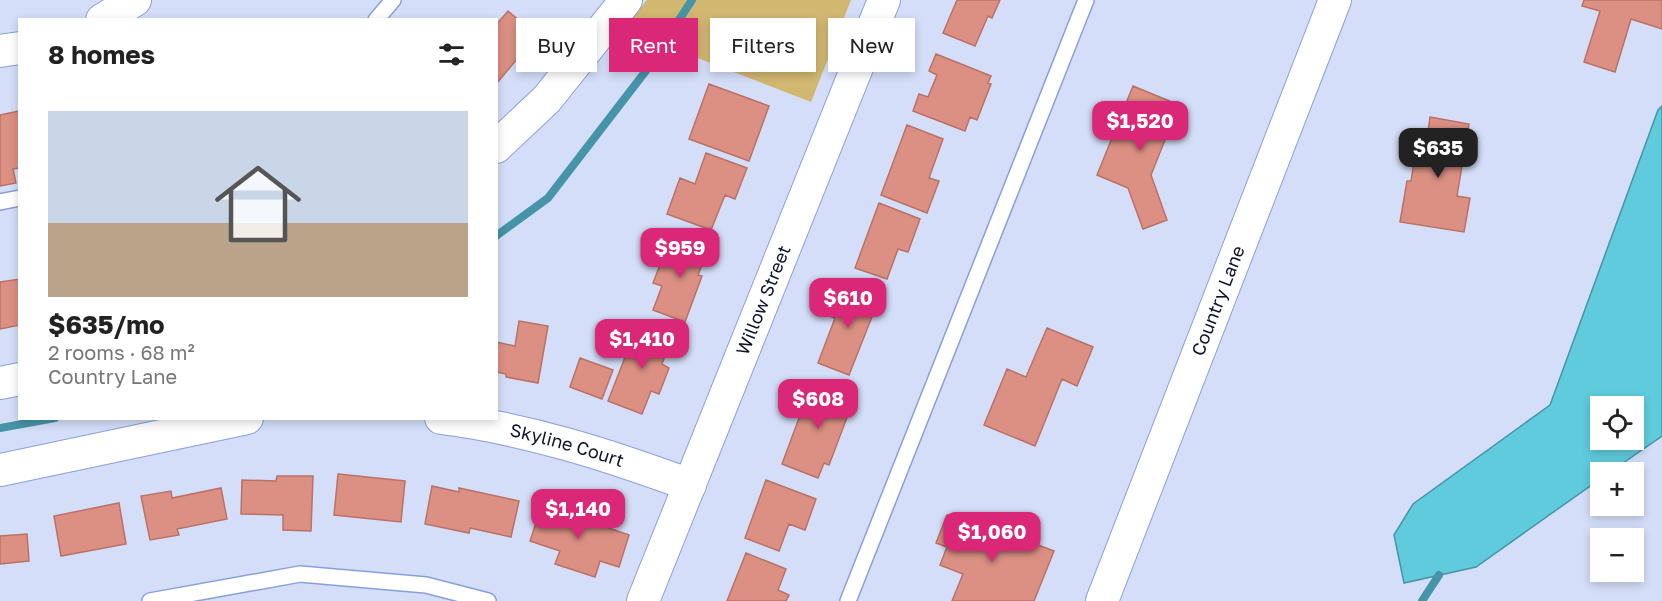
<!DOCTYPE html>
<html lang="en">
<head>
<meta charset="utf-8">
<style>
	body { margin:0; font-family:"Golos Text",sans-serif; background:#f6f6f6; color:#222; height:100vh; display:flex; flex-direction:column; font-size:22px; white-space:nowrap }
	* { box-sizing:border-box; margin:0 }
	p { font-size:20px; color:#767676 }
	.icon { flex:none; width:33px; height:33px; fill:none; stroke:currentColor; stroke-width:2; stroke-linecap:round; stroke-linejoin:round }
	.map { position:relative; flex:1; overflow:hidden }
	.sheet { position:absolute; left:18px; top:18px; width:480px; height:402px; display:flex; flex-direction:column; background:#fff; border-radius:0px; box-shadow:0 3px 9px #0003 }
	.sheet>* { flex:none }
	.hud { position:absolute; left:516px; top:18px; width:570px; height:54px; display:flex; gap:12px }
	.tools { position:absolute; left:1590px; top:396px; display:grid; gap:12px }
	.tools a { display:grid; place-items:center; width:54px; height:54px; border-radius:0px; background:#fff; box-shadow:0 3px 9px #0003; font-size:30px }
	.price { position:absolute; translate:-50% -51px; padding:0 14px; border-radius:12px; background:#db2777; color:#fff; font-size:20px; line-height:39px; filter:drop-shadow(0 2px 3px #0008) }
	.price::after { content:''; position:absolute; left:50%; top:36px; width:18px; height:14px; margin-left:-9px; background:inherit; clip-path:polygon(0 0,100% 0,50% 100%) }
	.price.active { background:#222; color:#fff }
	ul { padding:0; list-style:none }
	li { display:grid; align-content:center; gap:12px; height:318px; padding:0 30px }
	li+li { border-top:2px solid #e0e0e0 }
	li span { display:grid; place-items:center; height:186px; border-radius:0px; color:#555 }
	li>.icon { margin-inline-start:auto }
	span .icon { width:108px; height:108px; fill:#fffc; stroke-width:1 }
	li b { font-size:26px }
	h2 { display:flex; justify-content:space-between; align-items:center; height:72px; padding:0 30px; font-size:26px }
	.tag { padding:0 21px; border-radius:0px; background:#fff; box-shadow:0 3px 9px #0003; font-size:21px; line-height:54px }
	.tag.active { background:#db2777; color:#fff }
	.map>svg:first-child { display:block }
	.green { fill:#d2b771 }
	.water { fill:#5fcbdc; stroke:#4694a7; stroke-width:1.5; fill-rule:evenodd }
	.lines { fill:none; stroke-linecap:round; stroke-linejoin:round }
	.stream { stroke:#4694a7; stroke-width:8 }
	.building { fill:#dc9084; stroke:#ba7166; stroke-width:1.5 }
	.lane-casing { stroke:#899fdd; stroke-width:18 }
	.street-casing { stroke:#899fdd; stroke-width:34 }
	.lane { stroke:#fff; stroke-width:15 }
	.street { stroke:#fff; stroke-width:32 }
	.labels { text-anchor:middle; stroke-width:6; stroke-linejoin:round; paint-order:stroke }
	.street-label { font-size:18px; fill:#0c132a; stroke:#d4def8 }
</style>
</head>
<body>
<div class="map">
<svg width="1662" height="601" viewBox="0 0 1662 601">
	<rect width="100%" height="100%" fill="#d4def8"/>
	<path class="green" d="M647,0H851L811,102L623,29Z"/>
	<path class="water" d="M1662,106V436L1610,472H1600V479L1476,567L1404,583L1394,535L1413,504L1550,405L1658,110ZM1600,406H1634V440H1600Z"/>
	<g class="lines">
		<path class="stream" d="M496,236L548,198L645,72L692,0
			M0,428L55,418
			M1422,601L1439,575"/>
	</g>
	<path class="building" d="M957,0H1000L992,18L988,16L975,46L943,33Z
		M1584,0H1662V29L1631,19L1615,72L1584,62L1600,11L1582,6Z
		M508,11L537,35L497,83L496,25Z
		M936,54L991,76L988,83L991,84L977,120L970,117L965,131L913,111L919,94L928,97L937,75L929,71Z
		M709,84L769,106L749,161L689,139Z
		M1133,86L1179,105L1151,175L1167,220L1143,229L1128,188L1097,175Z
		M19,111L20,168L13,169L16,183L0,186V115Z
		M1430,117L1469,124L1457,196L1470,198L1464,232L1400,222L1407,181H1411L1417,144L1426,146Z
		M907,125L943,139L929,178L939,181L927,213L881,195Z
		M706,153L747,168L735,199L725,195L711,230L667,214L680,178L695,184Z
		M879,203L920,219L908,252L898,249L887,279L855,268Z
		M680,236L709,247L698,275L702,276L685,322L653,310L662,286L653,283L663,257L671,260Z
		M20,279V325L0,329V282Z
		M843,284L879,299L849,375L818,363L835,318L830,316Z
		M519,321L548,326L538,383L506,377V374L496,372V342L515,346Z
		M638,324L672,337L662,364L669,368L659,394L651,391L642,414L608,401Z
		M1047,328L1093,347L1077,386L1062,379L1035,446L984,425L1007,369L1026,377Z
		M580,358L613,370L602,399L570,387Z
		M812,383L854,399L829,465L824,463L818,478L782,464Z
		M338,474L405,481L401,522L334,515Z
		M277,476H313L311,531L283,530V515L241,514L242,480L276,481Z
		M766,480L816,499L805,530L789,524L779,551L745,538Z
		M432,486L459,492V488L519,501L511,537L470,528L469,533L425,524Z
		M221,488L227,519L177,529L179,535L150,540L141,496L171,491L172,498Z
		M543,502L598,520L597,524L629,535L619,567L600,561L595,577L555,564L560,551L530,541Z
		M119,503L126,544L61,556L54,516Z
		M947,515L1005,538L1007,533L1054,551L1034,601H952L963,574L940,565L947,547L936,543Z
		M27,534L29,561L0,564V536Z
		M746,553L786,569L778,590L789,595L786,601H727Z"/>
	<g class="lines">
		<defs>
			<path id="lane" d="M376,20L393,0
				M0,202L20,198
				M150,601L300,574L426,585L488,601
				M848,601L1086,0"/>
			<g id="street">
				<path d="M102,20L135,0"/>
				<path d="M0,51L20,48"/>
				<path d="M496,147L547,99L626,0"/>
				<path d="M0,383L20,379"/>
				<path id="s1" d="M441,418C528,429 608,455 690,485"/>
				<path d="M0,470L247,418"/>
				<path id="s2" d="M643,601L884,0"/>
				<path id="s3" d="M1102,601L1335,0"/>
			</g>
		</defs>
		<use href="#lane" class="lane-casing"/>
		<use href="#street" class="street-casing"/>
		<use href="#lane" class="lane"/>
		<use href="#street" class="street"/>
	</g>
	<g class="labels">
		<g class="street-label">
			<text dy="6" stroke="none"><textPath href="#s2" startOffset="324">Willow Street</textPath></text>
			<text dy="6" stroke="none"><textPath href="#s3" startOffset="322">Country Lane</textPath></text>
			<text dy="6" stroke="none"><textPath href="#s1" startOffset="129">Skyline Court</textPath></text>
		</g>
	</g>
</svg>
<div class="tools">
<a><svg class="icon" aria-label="locate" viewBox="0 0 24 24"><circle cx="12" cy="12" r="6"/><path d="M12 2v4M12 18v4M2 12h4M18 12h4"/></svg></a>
<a>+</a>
<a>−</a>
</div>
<b class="price" style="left:1140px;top:152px">$1,520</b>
<b class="price active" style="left:1438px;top:179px">$635</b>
<b class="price" style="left:680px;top:279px">$959</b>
<b class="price" style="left:848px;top:329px">$610</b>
<b class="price" style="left:642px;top:370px">$1,410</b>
<b class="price" style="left:818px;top:430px">$608</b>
<b class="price" style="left:578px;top:540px">$1,140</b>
<b class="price" style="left:992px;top:563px">$1,060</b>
<div class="hud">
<a class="tag">Buy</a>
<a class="tag active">Rent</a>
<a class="tag">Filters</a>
<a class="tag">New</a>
</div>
<section class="sheet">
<h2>8 homes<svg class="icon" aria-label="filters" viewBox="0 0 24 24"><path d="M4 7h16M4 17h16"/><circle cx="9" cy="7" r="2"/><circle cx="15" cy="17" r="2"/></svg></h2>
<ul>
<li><span style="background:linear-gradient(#c9d6e8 60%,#b9a48a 0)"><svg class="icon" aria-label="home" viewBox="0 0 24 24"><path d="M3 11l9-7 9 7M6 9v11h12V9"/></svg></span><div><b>$635/mo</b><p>2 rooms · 68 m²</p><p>Country Lane</p></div></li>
</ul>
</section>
</div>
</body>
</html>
